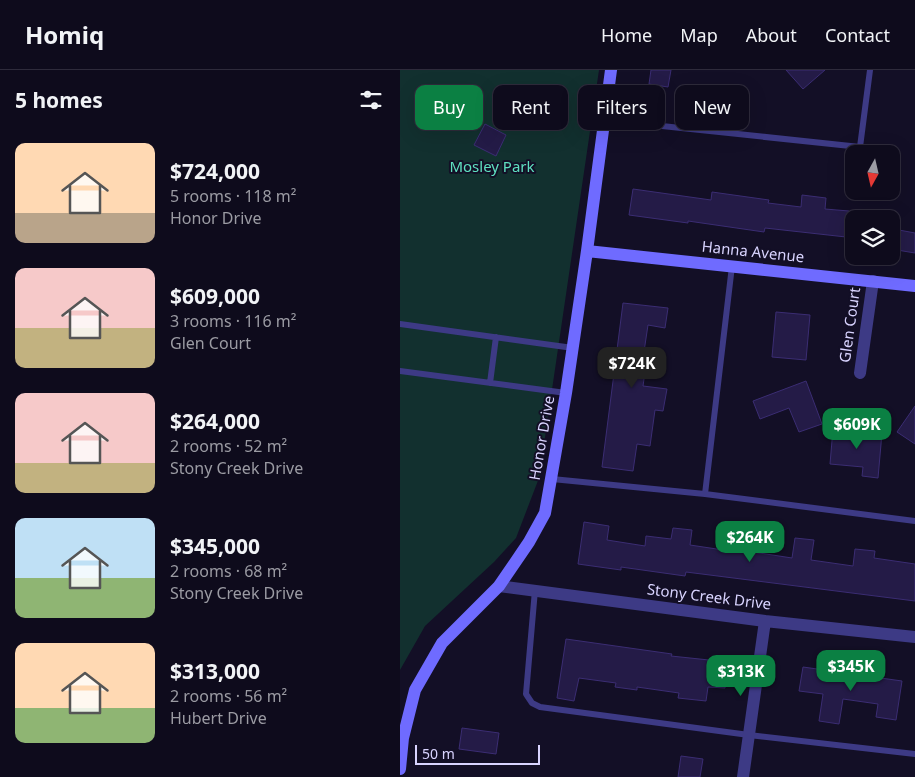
<!DOCTYPE html>
<html lang="en">
<head>
<meta charset="utf-8">
<style>
	body { margin:0; font-family:"Noto Sans",sans-serif; background:#1c1929; color:#f1f3f6; height:100vh; display:flex; flex-direction:column; font-size:19px; white-space:nowrap }
	* { box-sizing:border-box; margin:0 }
	p { font-size:16px; color:#9b9ba3 }
	.icon { flex:none; width:28px; height:28px; fill:none; stroke:currentColor; stroke-width:2; stroke-linecap:round; stroke-linejoin:round }
	.map { position:relative; flex:1; overflow:hidden }
	.panel { display:flex; flex-direction:column; background:#0e0b1c; width:400px }
	.panel>* { flex:none }
	.top-card { position:absolute; left:15px; top:15px; width:425px; height:45px; display:flex; gap:10px }
	.needle { width:32px; rotate:188deg }
	.tools { position:absolute; left:445px; top:75px; display:grid; gap:10px }
	.tools a { display:grid; place-items:center; width:55px; height:55px; border-radius:10px; background:#0e0b1c; box-shadow:0 5px 20px #0002,0 0 0 1px #2e2b3b; font-size:25px }
	.scale { position:absolute; left:15px; bottom:12px; width:125px; box-sizing:border-box; padding-left:5px; border:2px solid #d9d4ff; border-top:0; font-size:14px; line-height:18px; white-space:nowrap; color:#d9d4ff; -webkit-text-stroke:4px #130f26; paint-order:stroke }
	.price { position:absolute; translate:-50% -42px; padding:0 11px; border-radius:10px; background:#0b8043; color:#fff; font-size:16px; line-height:32px; filter:drop-shadow(0 1px 2px #0008) }
	.price::after { content:''; position:absolute; left:50%; top:30px; width:15px; height:11px; margin-left:-8px; background:inherit; clip-path:polygon(0 0,100% 0,50% 100%) }
	.price.current { background:#222; color:#fff }
	ul { padding:0; list-style:none }
	li { display:flex; align-items:center; gap:15px; height:125px; padding:0 15px }
	li span { display:grid; place-items:center; flex:none; width:140px; height:100px; border-radius:10px; color:#555 }
	li>.icon { margin-inline-start:auto }
	span .icon { width:60px; height:60px; fill:#fffc; stroke-width:1 }
	li b { font-size:21px }
	h2 { display:flex; justify-content:space-between; align-items:center; height:60px; padding:0 15px; font-size:21px }
	.pill { padding:0 18px; border-radius:10px; background:#0e0b1c; box-shadow:0 5px 20px #0002,0 0 0 1px #2e2b3b; font-size:18px; line-height:45px }
	.pill.current { background:#0b8043; color:#fff }
	header { display:flex; align-items:center; gap:30px; box-sizing:border-box; height:70px; padding:0 25px; background:#0e0b1c; border-bottom:1px solid #2e2b3b }
	header strong { font-size:24px }
	nav { display:flex; gap:28px; margin-inline-start:auto; font-size:18px }
	main { display:flex; flex:1; min-height:0 }
	.map>svg:first-child { display:block }
	.green { fill:#12302f }
	.building { fill:#241b47; stroke:#3b2d73 }
	.lines { fill:none; stroke-linecap:round; stroke-linejoin:round }
	.lane { stroke:#3d3a85; stroke-width:6 }
	.street { stroke:#3d3a85; stroke-width:12 }
	.secondary { stroke:#6f6bff; stroke-width:12 }
	.labels { text-anchor:middle; stroke-width:4; stroke-linejoin:round; paint-order:stroke }
	.park-label { font-size:15px; fill:#5fe0c0; stroke:#130f26 }
	.street-label { font-size:15px; fill:#d9d4ff; stroke:#130f26 }
</style>
</head>
<body>
<header>
<strong>Homiq</strong>
<nav><a>Home</a><a>Map</a><a>About</a><a>Contact</a></nav>
</header>
<main>
<section class="panel">
<h2>5 homes<svg class="icon" aria-label="filters" viewBox="0 0 24 24"><path d="M4 7h16M4 17h16"/><circle cx="9" cy="7" r="2"/><circle cx="15" cy="17" r="2"/></svg></h2>
<ul>
<li><span style="background:linear-gradient(#ffd9b3 70%,#b9a48a 0)"><svg class="icon" aria-label="home" viewBox="0 0 24 24"><path d="M3 11l9-7 9 7M6 9v11h12V9"/></svg></span><div><b>$724,000</b><p>5 rooms · 118 m²</p><p>Honor Drive</p></div></li>
<li><span style="background:linear-gradient(#f6c9c9 60%,#c2b280 0)"><svg class="icon" aria-label="home" viewBox="0 0 24 24"><path d="M3 11l9-7 9 7M6 9v11h12V9"/></svg></span><div><b>$609,000</b><p>3 rooms · 116 m²</p><p>Glen Court</p></div></li>
<li><span style="background:linear-gradient(#f6c9c9 70%,#c2b280 0)"><svg class="icon" aria-label="home" viewBox="0 0 24 24"><path d="M3 11l9-7 9 7M6 9v11h12V9"/></svg></span><div><b>$264,000</b><p>2 rooms · 52 m²</p><p>Stony Creek Drive</p></div></li>
<li><span style="background:linear-gradient(#bfe0f5 60%,#8fb573 0)"><svg class="icon" aria-label="home" viewBox="0 0 24 24"><path d="M3 11l9-7 9 7M6 9v11h12V9"/></svg></span><div><b>$345,000</b><p>2 rooms · 68 m²</p><p>Stony Creek Drive</p></div></li>
<li><span style="background:linear-gradient(#ffd9b3 65%,#8fb573 0)"><svg class="icon" aria-label="home" viewBox="0 0 24 24"><path d="M3 11l9-7 9 7M6 9v11h12V9"/></svg></span><div><b>$313,000</b><p>2 rooms · 56 m²</p><p>Hubert Drive</p></div></li>
</ul>
</section>
<div class="map">
<svg width="515" height="707" viewBox="0 0 515 707">
	<rect width="100%" height="100%" fill="#130f26"/>
	<path class="green" d="M0,0H199L139,408L116,468L94,492L25,556L0,600Z"/>
	<path class="building" d="M251,0H271L268,17L249,14Z
		M386,0H425L403,19Z
		M85,54L106,65L96,86L74,75Z
		M233,119L311,130L312,122L369,130L368,133L401,137L402,125L426,128L425,139L449,141L446,167L365,158L364,162L288,151V153L229,145Z
		M499,160L515,163V183L497,180Z
		M223,233L268,238L265,258L248,255L242,295H246L243,316L267,319L263,341L255,340L250,376L237,374L233,401L202,397Z
		M376,242L410,245L406,290L372,287Z
		M406,311L422,354L399,362L389,338L360,349L353,331Z
		M515,336V374L497,362Z
		M433,359L482,363L478,408L462,406L463,397L430,394Z
		M184,452L209,456L207,470L245,476L246,466L271,469L273,458L292,460L290,475L330,481L333,457L356,460L353,482L392,488L395,468L414,470L411,490L453,496L455,479L475,481L474,488L515,494V531L286,502L285,506L221,497V500L178,494Z
		M166,569L272,584L271,586L328,592L325,618L308,617L306,631L278,628L279,623L237,617V620L215,617L216,613L179,608L174,631L157,628Z
		M403,597L502,611L496,650L476,647L478,634L443,629L439,654L419,651L423,624L399,621Z
		M62,658L99,663L96,684L59,679Z
		M281,686L303,689L300,707H278Z"/>
	<g class="lines">
		<path class="lane" d="M205,50L460,77L470,0
			M0,254L173,278
			M0,301L166,323
			M90,313L96,267
			M152,409L305,424L515,451
			M305,424L332,196
			M135,520L126,624L132,633L140,637L349,665L515,684"/>
		<path class="street" d="M460,303L473,211
			M99,516L365,551L515,567
			M343,707L365,551"/>
		<path class="secondary" d="M187,181L515,216
			M0,699L3,668L15,620L42,573L99,516L129,472L145,443L166,323L187,181L211,0"/>
	</g>
	<g class="labels">
		<g class="park-label">
			<text x="92" y="102">Mosley Park</text>
		</g>
		<g class="street-label">
			<text transform="translate(353 182) rotate(6)" y="5">Hanna Avenue</text>
			<text transform="translate(450 255) rotate(-82)" y="5">Glen Court</text>
			<text transform="translate(142 368) rotate(-80)" y="5">Honor Drive</text>
			<text transform="translate(309 527) rotate(7)" y="5">Stony Creek Drive</text>
		</g>
	</g>
</svg>
<div class="tools">
<a><svg class="needle" viewBox="-14 -14 28 28"><path d="M0-13l5 13h-10z" fill="#e53935"/><path d="M0 13l5-13h-10z" fill="#9b9ba3"/></svg></a>
<a><svg class="icon" aria-label="layers" viewBox="0 0 24 24"><path d="M12 4l9 5-9 5-9-5zM3 14l9 5 9-5"/></svg></a>
</div>
<div class="scale">50 m</div>
<b class="price current" style="left:232px;top:319px">$724K</b>
<b class="price" style="left:457px;top:380px">$609K</b>
<b class="price" style="left:350px;top:493px">$264K</b>
<b class="price" style="left:451px;top:622px">$345K</b>
<b class="price" style="left:341px;top:627px">$313K</b>
<div class="top-card">
<a class="pill current">Buy</a>
<a class="pill">Rent</a>
<a class="pill">Filters</a>
<a class="pill">New</a>
</div>
</div>
</main>
</body>
</html>
